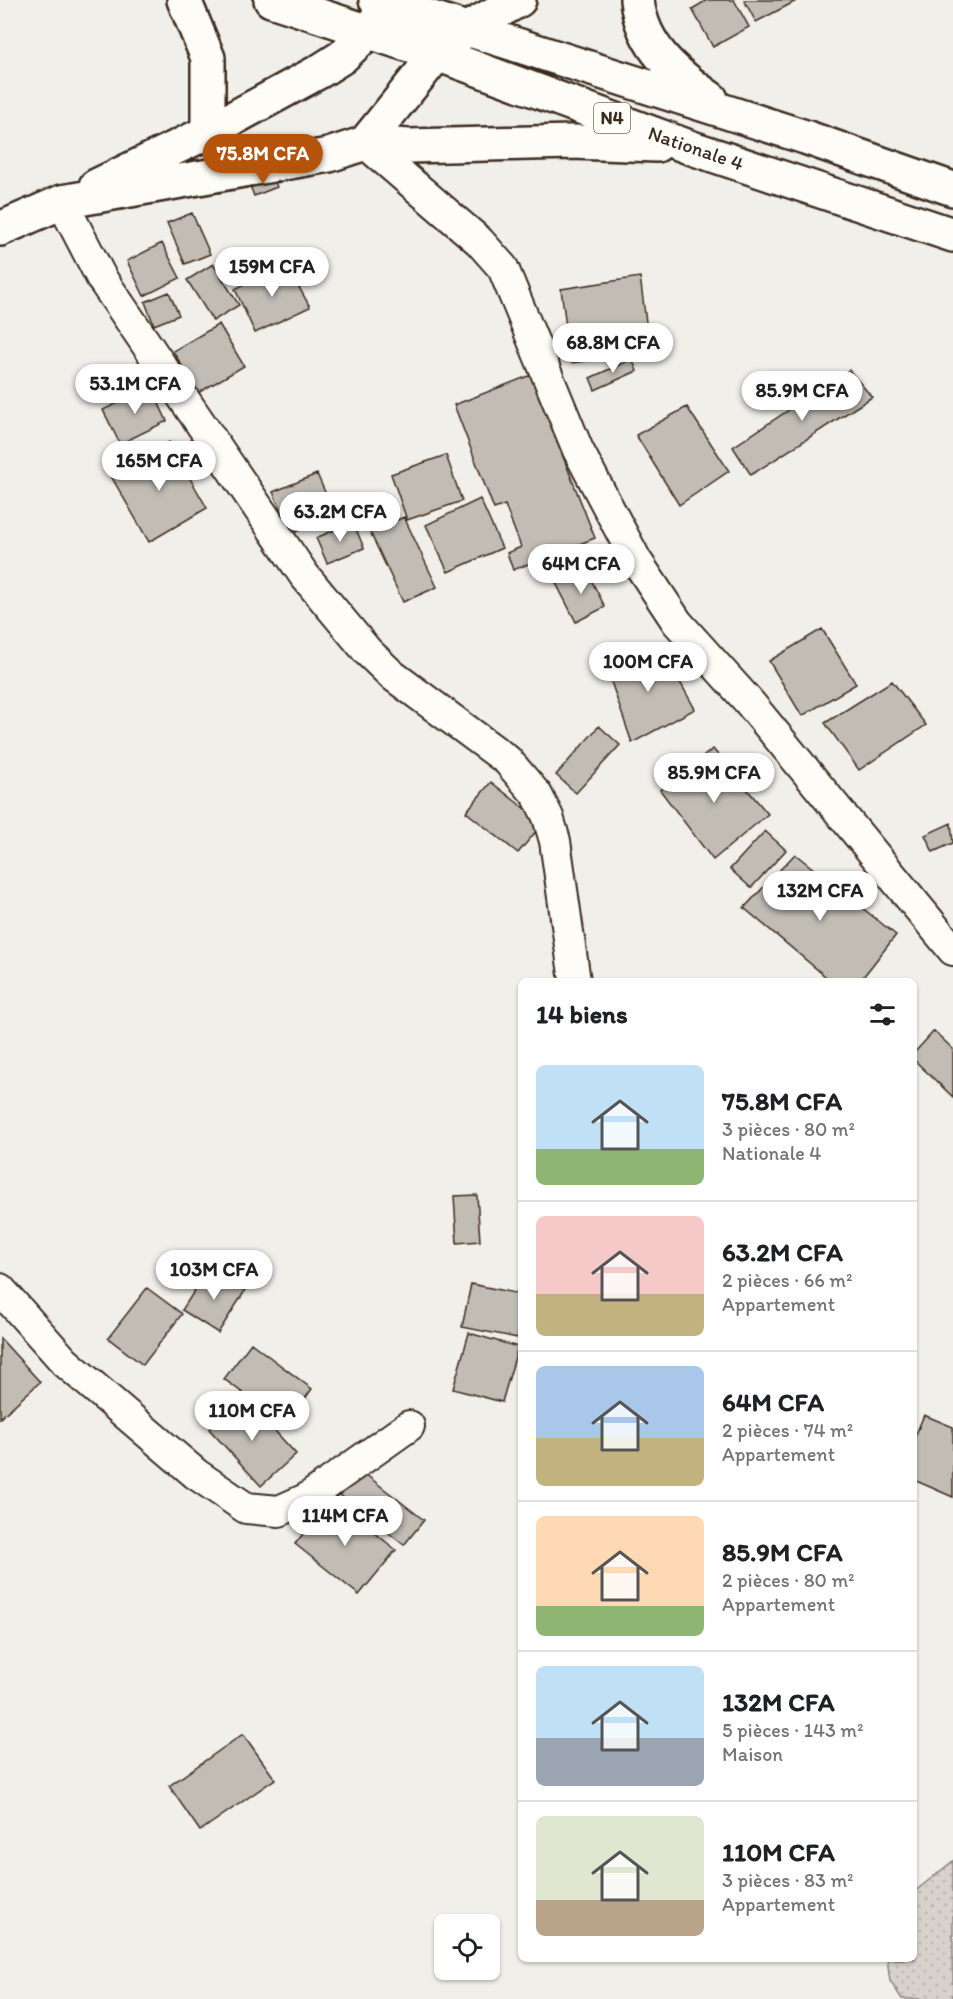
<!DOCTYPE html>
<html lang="fr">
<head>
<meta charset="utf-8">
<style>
	body { margin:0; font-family:Itim,sans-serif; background:#f2f2f2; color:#202124; height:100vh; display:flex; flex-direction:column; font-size:22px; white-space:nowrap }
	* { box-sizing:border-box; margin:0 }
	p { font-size:20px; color:#757577 }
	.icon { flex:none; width:33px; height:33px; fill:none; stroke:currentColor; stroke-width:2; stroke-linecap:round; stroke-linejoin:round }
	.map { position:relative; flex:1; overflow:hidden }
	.details { position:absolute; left:518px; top:978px; width:399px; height:984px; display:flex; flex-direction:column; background:#fff; border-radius:9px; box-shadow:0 2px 4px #0004 }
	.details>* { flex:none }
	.tools { position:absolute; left:434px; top:1914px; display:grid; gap:12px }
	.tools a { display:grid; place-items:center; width:66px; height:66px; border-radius:9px; background:#fff; box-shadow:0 2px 4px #0004; font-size:30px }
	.price { position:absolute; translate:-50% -51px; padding:0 14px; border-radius:21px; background:#fff; color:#222; font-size:20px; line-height:39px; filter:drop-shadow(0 2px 3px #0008) }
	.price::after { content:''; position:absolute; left:50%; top:36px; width:18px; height:14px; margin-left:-9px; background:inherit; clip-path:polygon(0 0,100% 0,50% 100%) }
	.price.current { background:#b45309; color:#fff }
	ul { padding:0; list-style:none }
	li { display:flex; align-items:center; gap:18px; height:150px; padding:0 18px }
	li+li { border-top:2px solid #e0e0e0 }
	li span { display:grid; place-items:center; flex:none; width:168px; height:120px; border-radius:9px; color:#555 }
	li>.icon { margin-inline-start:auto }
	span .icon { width:72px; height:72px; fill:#fffc; stroke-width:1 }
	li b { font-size:26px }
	h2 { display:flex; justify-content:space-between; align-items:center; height:72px; padding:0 18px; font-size:26px }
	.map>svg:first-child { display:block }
	.grass { fill:url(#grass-dots); stroke:#897e75; stroke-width:1.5 }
	.building { fill:#c1bcb4; stroke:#3b2a1e; stroke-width:1.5 }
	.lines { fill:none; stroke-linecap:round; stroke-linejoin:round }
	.minor-casing { stroke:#3b2a1e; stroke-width:34 }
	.secondary-casing { stroke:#3b2a1e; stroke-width:38 }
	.primary-casing { stroke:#3b2a1e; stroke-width:38 }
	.trunk-casing { stroke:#3b2a1e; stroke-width:38 }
	.minor { stroke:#fdfcf7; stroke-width:30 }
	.secondary { stroke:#fdfcf7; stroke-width:33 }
	.primary { stroke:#fdfcf7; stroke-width:33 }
	.trunk { stroke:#fdfcf7; stroke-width:33 }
	.labels { text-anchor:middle; stroke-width:4.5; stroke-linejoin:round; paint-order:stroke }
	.shield { fill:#fdfcf7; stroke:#75695f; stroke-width:1.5 }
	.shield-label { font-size:18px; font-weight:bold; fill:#3b2a1e }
	.street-label { font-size:20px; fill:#3b2a1e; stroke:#fdfcf7 }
</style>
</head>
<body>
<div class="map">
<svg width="953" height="1999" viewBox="0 0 953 1999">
	<defs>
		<pattern id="grass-dots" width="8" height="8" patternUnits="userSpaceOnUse" patternTransform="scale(1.5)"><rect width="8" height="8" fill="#d7d2cc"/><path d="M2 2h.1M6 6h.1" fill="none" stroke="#b9b4af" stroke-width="1.8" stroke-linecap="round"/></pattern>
	</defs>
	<rect width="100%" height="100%" fill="#f1efea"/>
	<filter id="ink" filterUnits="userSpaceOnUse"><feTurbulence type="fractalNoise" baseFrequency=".0167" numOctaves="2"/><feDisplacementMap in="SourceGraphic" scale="12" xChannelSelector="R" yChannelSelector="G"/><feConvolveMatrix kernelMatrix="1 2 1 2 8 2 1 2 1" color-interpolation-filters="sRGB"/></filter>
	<g filter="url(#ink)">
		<path class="grass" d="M953,1861V1999H902L890,1981L887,1959H914V1892Z"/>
		<path class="building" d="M707,0H734L749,27L713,47L692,9Z
			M744,0H798L756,22Z
			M272,175L277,187L254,196L249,183Z
			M192,213L210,254L185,264L167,223Z
			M162,243L180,278L144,296L127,261Z
			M213,264L239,305L213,321L187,280Z
			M286,264L310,307L255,333L235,289Z
			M640,277L650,352L571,363L561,289Z
			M169,292L179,315L154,325L145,302Z
			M219,324L244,366L198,393L173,351Z
			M632,359L637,371L595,390L590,378Z
			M849,370L872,397L751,475L733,447Z
			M531,375L595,538L513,570L507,553L521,547L505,505L494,509L454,405Z
			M151,387L167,421L120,444L103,410Z
			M687,407L729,471L679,505L636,435Z
			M169,442L207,508L149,542L111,476Z
			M446,455L462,501L407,520L391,474Z
			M317,474L335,515L291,534L273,492Z
			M480,499L502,548L448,572L426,525Z
			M404,517L437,587L403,602L370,532Z
			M353,522L364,548L327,563L316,538Z
			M585,568L605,607L576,622L556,583Z
			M822,629L856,684L802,716L769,661Z
			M661,648L695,709L632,743L606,667Z
			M892,681L926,725L859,770L825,723Z
			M599,726L620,745L576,793L556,775Z
			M713,749L768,814L713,860L660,790Z
			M491,782L543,823L518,853L466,812Z
			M951,823L953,843L933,852L925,835Z
			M765,831L786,850L751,888L730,869Z
			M795,854L896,935L860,981H831L744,908Z
			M934,1031L953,1049V1097L914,1060V1053Z
			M477,1195L480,1241L457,1243L454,1196Z
			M209,1268L245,1291L218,1333L182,1310Z
			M471,1284L520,1294L518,1338L462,1327Z
			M147,1288L182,1314L143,1365L108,1338Z
			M469,1333L518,1347L502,1402L453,1389Z
			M0,1338L40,1382L0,1418Z
			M251,1343L312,1389L286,1425L224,1379Z
			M244,1397L296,1454L261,1486L209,1429Z
			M924,1415L953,1427V1497L914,1480V1439Z
			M360,1470L424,1520L404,1545L340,1495Z
			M332,1498L396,1550L359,1595L295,1544Z
			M243,1734L275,1779L200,1831L169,1786Z"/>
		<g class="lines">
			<defs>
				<path id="minor" d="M365,143L479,241L503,268L578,450L636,560L677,622L749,702L953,950
					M62,202L102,279L304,575L368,652L392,675L507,760L537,795L548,817L555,841L575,981
					M0,1289L65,1362L196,1474L246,1508L279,1511L306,1499L409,1426"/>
				<path id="secondary" d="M465,30L519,0"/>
				<path id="primary" d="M96,186L208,132L320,71L342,57L367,33L385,10
					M62,202L329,155L365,143L437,54L458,36"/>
				<path id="trunk" d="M184,0L208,58V132
					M271,0L437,54L689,147L953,235
					M376,0L805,137L953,189
					M637,0C642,47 675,73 711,99
					M365,143L409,146L572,142L657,145
					M0,229L62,202"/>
			</defs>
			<use href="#minor" class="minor-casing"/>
			<use href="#secondary" class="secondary-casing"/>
			<use href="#primary" class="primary-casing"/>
			<use href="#trunk" class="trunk-casing"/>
			<use href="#minor" class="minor"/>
			<use href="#secondary" class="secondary"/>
			<use href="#primary" class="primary"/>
			<use href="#trunk" class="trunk"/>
		</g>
	</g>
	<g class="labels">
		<rect class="shield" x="594" y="103" width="36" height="30" rx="4.5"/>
		<g class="shield-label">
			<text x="612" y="124">N4</text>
		</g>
		<g class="street-label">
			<text transform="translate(696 148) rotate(19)" y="7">Nationale 4</text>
		</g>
	</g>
</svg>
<div class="tools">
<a><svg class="icon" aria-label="locate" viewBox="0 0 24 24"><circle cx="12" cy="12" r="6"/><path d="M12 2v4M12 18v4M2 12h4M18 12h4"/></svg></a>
</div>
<b class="price current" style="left:263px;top:185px">75.8M CFA</b>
<b class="price" style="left:272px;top:298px">159M CFA</b>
<b class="price" style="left:613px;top:374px">68.8M CFA</b>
<b class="price" style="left:135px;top:415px">53.1M CFA</b>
<b class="price" style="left:802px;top:422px">85.9M CFA</b>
<b class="price" style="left:159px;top:492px">165M CFA</b>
<b class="price" style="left:340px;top:543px">63.2M CFA</b>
<b class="price" style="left:581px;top:595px">64M CFA</b>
<b class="price" style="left:648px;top:693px">100M CFA</b>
<b class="price" style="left:714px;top:804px">85.9M CFA</b>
<b class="price" style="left:820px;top:922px">132M CFA</b>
<b class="price" style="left:214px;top:1301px">103M CFA</b>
<b class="price" style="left:252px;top:1442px">110M CFA</b>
<b class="price" style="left:345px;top:1547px">114M CFA</b>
<section class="details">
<h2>14 biens<svg class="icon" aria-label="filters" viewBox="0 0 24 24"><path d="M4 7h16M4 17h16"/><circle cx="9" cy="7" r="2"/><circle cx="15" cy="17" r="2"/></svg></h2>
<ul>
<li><span style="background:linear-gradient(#bfe0f5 70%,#8fb573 0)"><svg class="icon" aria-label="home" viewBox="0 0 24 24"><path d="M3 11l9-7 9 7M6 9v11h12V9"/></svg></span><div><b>75.8M CFA</b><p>3 pièces · 80 m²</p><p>Nationale 4</p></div></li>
<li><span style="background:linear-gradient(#f6c9c9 65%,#c2b280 0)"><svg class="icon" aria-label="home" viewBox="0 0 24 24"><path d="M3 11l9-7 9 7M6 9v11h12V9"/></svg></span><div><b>63.2M CFA</b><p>2 pièces · 66 m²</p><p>Appartement</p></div></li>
<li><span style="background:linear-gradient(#a9c7e8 60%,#c2b280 0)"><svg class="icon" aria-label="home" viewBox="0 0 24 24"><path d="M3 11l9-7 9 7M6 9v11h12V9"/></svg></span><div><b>64M CFA</b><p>2 pièces · 74 m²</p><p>Appartement</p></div></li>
<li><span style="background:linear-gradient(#ffd9b3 75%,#8fb573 0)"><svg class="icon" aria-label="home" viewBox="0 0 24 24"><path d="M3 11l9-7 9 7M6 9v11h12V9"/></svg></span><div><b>85.9M CFA</b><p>2 pièces · 80 m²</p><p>Appartement</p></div></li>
<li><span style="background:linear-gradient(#bfe0f5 60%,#9aa5b1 0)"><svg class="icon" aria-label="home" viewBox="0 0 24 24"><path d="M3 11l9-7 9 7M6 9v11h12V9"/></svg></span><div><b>132M CFA</b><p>5 pièces · 143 m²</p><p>Maison</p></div></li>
<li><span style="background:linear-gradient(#dfe7d0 70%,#b9a48a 0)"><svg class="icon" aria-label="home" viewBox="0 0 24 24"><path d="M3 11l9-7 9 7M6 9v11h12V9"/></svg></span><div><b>110M CFA</b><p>3 pièces · 83 m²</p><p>Appartement</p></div></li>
</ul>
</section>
</div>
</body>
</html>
